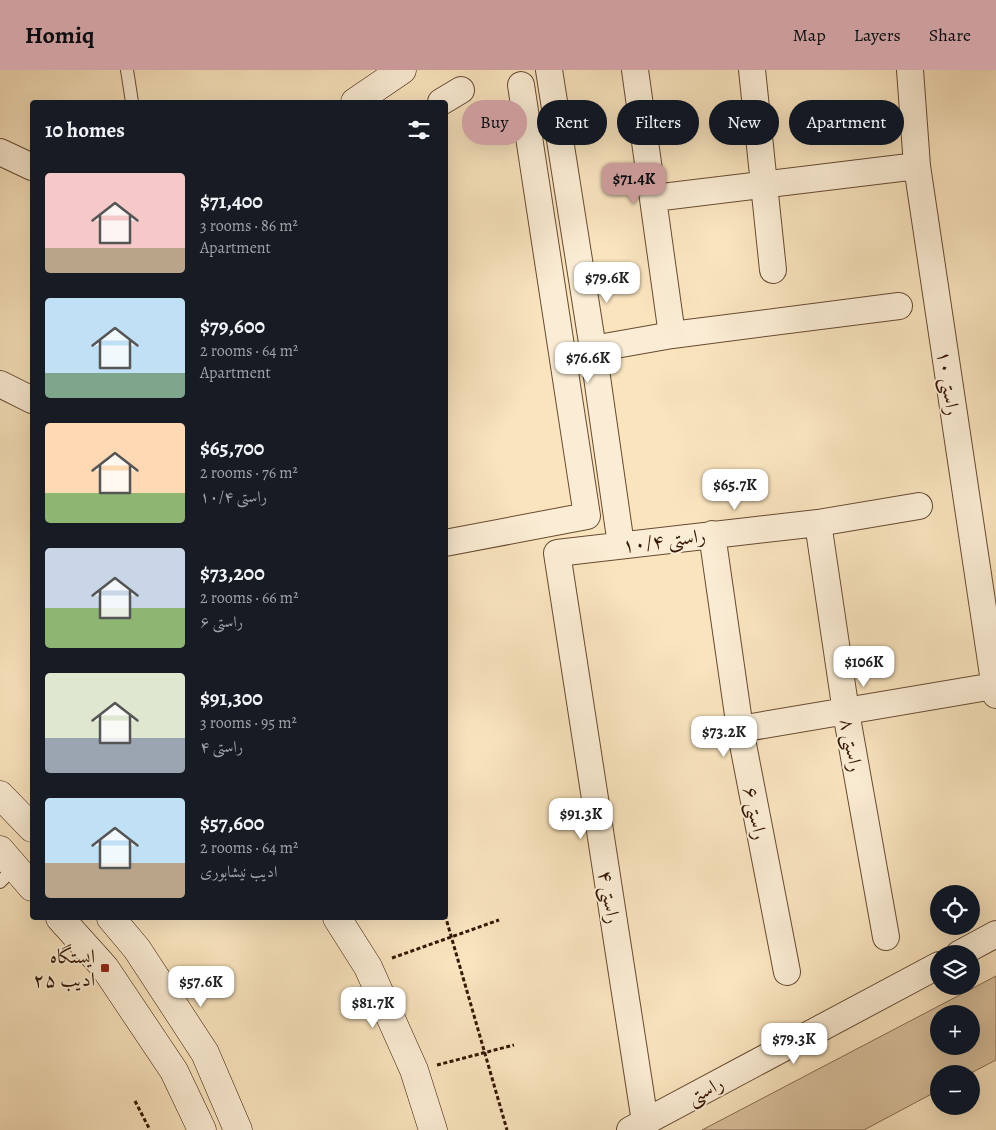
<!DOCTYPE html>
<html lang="en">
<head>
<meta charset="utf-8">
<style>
	body { margin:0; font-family:Alegreya,Amiri,serif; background:#242831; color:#f1f3f6; height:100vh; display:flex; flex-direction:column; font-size:19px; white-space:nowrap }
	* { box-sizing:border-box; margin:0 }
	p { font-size:16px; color:#9ea1a6 }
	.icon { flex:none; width:28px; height:28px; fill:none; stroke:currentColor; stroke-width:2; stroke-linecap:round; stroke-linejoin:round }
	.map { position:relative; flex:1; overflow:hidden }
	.drawer { position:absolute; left:30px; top:30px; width:418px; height:820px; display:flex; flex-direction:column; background:#171b24; border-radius:5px; box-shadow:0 5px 20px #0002 }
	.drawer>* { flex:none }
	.top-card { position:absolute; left:462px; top:30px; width:458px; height:45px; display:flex; gap:10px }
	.tools { position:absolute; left:930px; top:815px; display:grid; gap:10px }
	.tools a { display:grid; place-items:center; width:50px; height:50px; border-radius:50%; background:#171b24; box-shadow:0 5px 20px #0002; font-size:25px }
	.price { position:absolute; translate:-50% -42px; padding:0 11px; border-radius:10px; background:#fff; color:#222; font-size:16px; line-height:32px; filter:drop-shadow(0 1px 2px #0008) }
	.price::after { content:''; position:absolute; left:50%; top:30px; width:15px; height:11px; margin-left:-8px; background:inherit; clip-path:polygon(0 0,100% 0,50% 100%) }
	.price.current { background:#c59692; color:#111 }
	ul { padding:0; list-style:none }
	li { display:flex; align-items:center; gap:15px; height:125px; padding:0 15px }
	li span { display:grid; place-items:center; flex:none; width:140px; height:100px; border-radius:5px; color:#555 }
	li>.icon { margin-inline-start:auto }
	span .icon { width:60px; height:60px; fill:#fffc; stroke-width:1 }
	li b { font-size:21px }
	h2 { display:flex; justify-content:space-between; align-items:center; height:60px; padding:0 15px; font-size:21px }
	.pill { padding:0 18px; border-radius:22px; background:#171b24; box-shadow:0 5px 20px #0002; font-size:18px; line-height:45px }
	.pill.current { background:#c59692; color:#111 }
	header { display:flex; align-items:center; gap:30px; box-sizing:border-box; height:70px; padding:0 25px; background:#c59692; color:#111 }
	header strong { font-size:24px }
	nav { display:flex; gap:28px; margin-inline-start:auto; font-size:18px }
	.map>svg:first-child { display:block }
	.green { fill:#d8c19e; stroke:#876c50; fill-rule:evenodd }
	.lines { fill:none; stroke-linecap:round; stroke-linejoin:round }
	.lane-casing { stroke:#674a31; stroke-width:14 }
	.street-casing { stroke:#674a31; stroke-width:28 }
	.secondary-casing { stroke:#361702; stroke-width:29 }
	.path { stroke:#361702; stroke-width:3; stroke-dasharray:4 2.5; stroke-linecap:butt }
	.lane { stroke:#fbedd5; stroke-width:12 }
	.street { stroke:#fbedd5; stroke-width:26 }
	.secondary { stroke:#fbedd5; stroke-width:28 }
	.poi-dot { fill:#8f2418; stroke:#fbedd5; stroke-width:2 }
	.labels { text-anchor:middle; stroke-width:4; stroke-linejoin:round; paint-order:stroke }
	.street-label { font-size:20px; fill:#361702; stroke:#fbedd5 }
	.poi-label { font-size:20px; fill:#361702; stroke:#fbedd5; text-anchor:end }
</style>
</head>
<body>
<header>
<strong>Homiq</strong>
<nav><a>Map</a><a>Layers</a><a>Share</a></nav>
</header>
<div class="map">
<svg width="996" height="1060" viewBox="0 0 996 1060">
	<rect width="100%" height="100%" fill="#f9e4be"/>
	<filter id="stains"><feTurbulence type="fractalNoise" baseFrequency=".004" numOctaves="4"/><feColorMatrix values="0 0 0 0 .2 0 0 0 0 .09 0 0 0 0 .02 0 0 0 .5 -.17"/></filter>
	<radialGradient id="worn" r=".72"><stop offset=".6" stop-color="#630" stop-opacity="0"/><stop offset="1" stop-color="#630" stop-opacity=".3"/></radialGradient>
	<path class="green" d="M996,906V990L969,1004H939V1020L864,1060H702ZM939,944H971V976H939Z"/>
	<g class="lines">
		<defs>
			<path id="lane" d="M127,0L132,32
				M0,812L15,797"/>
			<path id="street" d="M549,0L593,279L621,475
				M635,0L672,265
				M752,0L773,200
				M910,0L917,96L996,625
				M441,32L461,20
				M0,82L32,97
				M654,128L917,96
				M593,279L672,265L899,236
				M0,314L32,330
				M818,453L846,642L886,867
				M712,464L740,659L787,902
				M445,473L587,446L521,15
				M740,659L994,616
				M959,884L996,864
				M645,1052L557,483L818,453L919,436
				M630,1060L939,895"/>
			<path id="secondary" d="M355,32L402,0
				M0,725L32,758
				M0,780L32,817
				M60,848L105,898L174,1001L202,1060
				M111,848L137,879L205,983L238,1060
				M337,848L368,897L414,1000L433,1060"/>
		</defs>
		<use href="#lane" class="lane-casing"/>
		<use href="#street" class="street-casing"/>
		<use href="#secondary" class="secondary-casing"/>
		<path class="path" d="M445,845L507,1060
			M392,888L499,850
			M437,995L514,975
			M135,1031L150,1060"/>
		<use href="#lane" class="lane"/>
		<use href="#street" class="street"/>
		<use href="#secondary" class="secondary"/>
	</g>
	<rect class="poi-dot" x="100" y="893" width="10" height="10" rx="2.5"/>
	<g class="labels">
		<g class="street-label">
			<text transform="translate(949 313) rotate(82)" y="7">راستی ۱۰</text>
			<text transform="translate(664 470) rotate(-7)" y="7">راستی ۱۰/۴</text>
			<text transform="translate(852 675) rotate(80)" y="7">راستی ۸</text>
			<text transform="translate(756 743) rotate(79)" y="7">راستی ۶</text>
			<text transform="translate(610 827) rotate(81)" y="7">راستی ۴</text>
			<text transform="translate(705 1020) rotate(-28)" y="7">راستی</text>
		</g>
		<g class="poi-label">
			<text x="95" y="893">ایستگاه<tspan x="95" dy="23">ادیب ۲۵</tspan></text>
		</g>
	</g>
	<rect width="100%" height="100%" filter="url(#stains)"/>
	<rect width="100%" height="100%" fill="url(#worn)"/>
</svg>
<div class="tools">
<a><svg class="icon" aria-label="locate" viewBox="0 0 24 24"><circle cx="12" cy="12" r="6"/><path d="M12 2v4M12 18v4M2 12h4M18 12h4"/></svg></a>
<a><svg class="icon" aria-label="layers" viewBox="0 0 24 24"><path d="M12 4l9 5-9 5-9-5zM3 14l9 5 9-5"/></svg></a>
<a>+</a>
<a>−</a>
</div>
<b class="price current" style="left:634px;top:135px">$71.4K</b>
<b class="price" style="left:607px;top:234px">$79.6K</b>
<b class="price" style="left:588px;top:314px">$76.6K</b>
<b class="price" style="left:735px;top:441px">$65.7K</b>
<b class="price" style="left:864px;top:618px">$106K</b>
<b class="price" style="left:724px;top:688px">$73.2K</b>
<b class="price" style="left:581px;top:770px">$91.3K</b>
<b class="price" style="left:201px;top:938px">$57.6K</b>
<b class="price" style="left:373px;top:959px">$81.7K</b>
<b class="price" style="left:794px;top:995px">$79.3K</b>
<div class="top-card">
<a class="pill current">Buy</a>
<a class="pill">Rent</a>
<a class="pill">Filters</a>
<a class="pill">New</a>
<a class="pill">Apartment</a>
</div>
<section class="drawer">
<h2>10 homes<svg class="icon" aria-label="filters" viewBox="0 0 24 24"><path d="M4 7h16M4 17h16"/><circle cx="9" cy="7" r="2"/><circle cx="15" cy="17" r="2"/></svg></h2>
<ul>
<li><span style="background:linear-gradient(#f6c9c9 75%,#b9a48a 0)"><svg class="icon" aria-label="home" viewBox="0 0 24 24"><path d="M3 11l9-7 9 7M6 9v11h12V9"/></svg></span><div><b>$71,400</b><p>3 rooms · 86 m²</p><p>Apartment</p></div></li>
<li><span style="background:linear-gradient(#bfe0f5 75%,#7fa58c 0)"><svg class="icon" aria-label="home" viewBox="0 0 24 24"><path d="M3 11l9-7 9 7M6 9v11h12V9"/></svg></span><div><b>$79,600</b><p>2 rooms · 64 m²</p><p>Apartment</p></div></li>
<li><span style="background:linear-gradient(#ffd9b3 70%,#8fb573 0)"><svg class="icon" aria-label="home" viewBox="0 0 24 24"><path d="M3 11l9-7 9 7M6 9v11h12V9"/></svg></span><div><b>$65,700</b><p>2 rooms · 76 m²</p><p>راستی ۱۰/۴</p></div></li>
<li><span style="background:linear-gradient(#c9d6e8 60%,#8fb573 0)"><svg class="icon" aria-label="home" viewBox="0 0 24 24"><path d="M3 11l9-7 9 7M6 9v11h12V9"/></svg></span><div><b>$73,200</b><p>2 rooms · 66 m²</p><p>راستی ۶</p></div></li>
<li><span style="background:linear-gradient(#dfe7d0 65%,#9aa5b1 0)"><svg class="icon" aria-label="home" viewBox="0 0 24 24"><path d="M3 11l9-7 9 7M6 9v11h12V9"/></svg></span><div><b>$91,300</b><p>3 rooms · 95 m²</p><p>راستی ۴</p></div></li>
<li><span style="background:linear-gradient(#bfe0f5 65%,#b9a48a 0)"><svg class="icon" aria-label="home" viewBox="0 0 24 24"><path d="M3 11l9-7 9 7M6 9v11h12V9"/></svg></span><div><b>$57,600</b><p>2 rooms · 64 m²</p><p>ادیب نیشابوری</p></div></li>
</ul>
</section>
</div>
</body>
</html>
